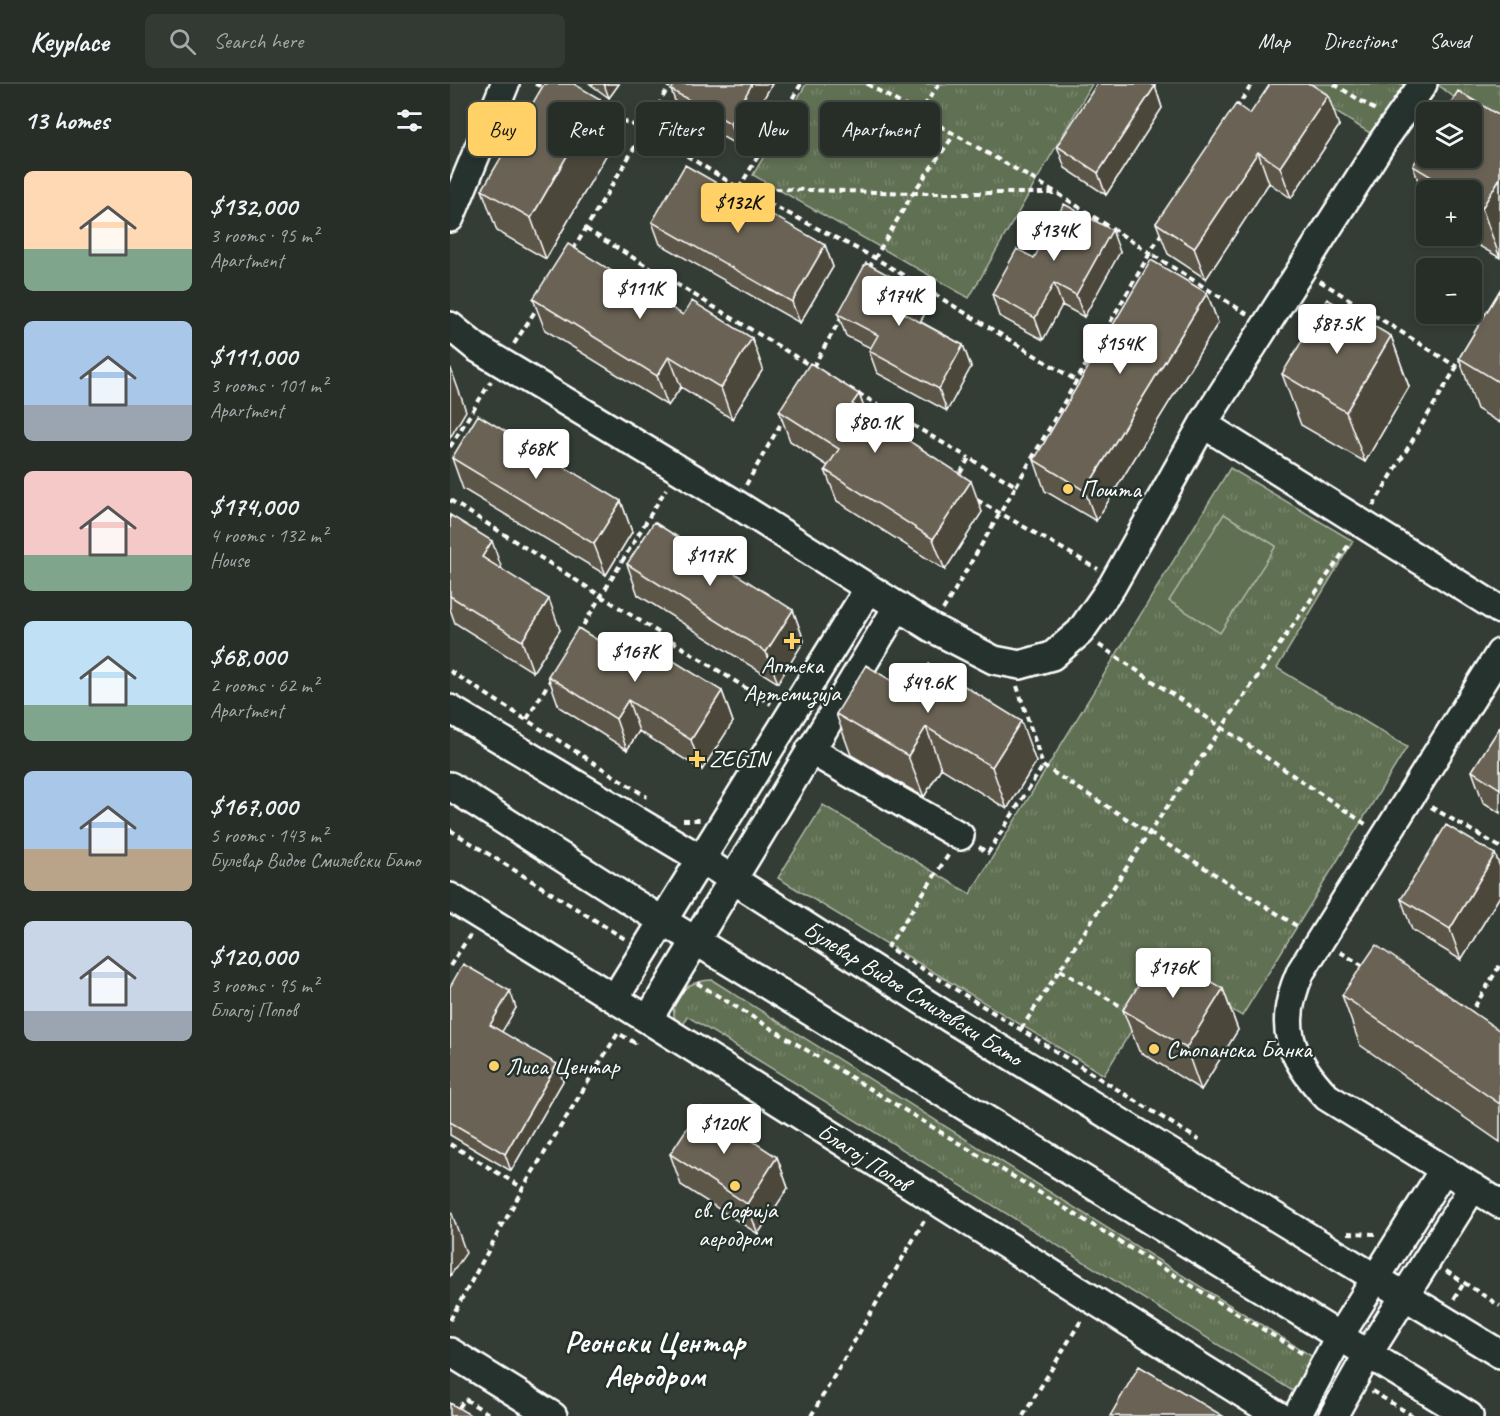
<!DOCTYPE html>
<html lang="en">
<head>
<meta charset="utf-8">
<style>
	body { margin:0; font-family:Caveat,sans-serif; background:#333a34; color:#f1f3f6; height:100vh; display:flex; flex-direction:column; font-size:22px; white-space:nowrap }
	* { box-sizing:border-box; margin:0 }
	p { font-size:20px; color:#a4a8a8 }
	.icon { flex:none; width:33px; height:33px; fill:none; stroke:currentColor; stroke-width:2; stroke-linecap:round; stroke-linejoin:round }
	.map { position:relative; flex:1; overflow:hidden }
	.details { display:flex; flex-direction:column; background:#272e28; width:450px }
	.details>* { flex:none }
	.guide { position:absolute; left:18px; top:18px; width:570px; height:54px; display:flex; gap:12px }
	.buttons { position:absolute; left:966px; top:18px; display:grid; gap:12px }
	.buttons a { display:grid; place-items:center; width:66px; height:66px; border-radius:9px; background:#272e28; box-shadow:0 3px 9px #0003,0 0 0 2px #434a45; font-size:30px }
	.price { position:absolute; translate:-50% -51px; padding:0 14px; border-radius:6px; background:#fff; color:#222; font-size:20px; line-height:39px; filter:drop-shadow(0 2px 3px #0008) }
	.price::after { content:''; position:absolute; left:50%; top:36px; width:18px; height:14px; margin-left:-9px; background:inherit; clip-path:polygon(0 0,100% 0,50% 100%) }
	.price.active { background:#ffd166; color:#111 }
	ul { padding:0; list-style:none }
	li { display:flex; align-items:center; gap:18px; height:150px; padding:0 24px }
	li span { display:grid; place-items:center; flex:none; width:168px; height:120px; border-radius:9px; color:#555 }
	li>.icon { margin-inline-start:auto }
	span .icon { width:72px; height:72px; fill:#fffc; stroke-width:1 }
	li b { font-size:26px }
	h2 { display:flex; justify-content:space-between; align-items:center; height:72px; padding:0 24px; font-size:26px }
	.tag { padding:0 21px; border-radius:9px; background:#272e28; box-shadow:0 3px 9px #0003,0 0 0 2px #434a45; font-size:21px; line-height:54px }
	.tag.active { background:#ffd166; color:#111 }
	header { display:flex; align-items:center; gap:36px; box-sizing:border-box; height:84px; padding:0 30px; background:#272e28; border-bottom:2px solid #434a45 }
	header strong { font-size:28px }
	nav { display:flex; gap:33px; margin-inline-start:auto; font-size:21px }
	.search { width:420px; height:54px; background:#333a34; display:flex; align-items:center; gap:15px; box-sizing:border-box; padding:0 21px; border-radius:9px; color:#a4a8a8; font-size:22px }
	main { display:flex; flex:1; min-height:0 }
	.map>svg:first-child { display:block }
	.grass { fill:url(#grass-tufts); stroke:#b0b8a8; stroke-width:1.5 }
	.pitch { fill:#607052; stroke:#b0b8a8; stroke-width:1.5 }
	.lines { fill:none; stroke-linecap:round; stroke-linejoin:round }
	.minor-casing { stroke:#fff; stroke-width:32 }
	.path { stroke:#fff; stroke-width:4; stroke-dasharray:6 4.5; stroke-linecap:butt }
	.minor { stroke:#26332d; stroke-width:27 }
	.wall { fill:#5c5648; stroke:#fff; stroke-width:1.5 }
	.shaded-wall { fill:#4b463b; stroke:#fff; stroke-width:1.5 }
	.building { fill:#6b6454; stroke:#fff; stroke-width:1.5 }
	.poi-dot { fill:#ffd166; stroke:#26332d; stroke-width:2 }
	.labels { text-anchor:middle; stroke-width:5; stroke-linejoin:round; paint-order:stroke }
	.poi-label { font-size:24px; fill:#fff; stroke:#26332d; text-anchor:start }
	.street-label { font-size:24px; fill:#fff; stroke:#26332d }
	.district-label { font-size:30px; font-weight:bold; fill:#fff; stroke:#26332d }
</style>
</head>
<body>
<header>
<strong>Keyplace</strong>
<div class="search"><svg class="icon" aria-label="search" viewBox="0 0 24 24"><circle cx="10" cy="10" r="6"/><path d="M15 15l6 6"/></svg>Search here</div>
<nav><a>Map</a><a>Directions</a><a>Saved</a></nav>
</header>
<main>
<section class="details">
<h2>13 homes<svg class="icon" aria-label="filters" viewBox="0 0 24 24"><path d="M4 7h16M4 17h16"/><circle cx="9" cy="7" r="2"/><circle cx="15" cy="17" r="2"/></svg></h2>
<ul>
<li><span style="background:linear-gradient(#ffd9b3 65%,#7fa58c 0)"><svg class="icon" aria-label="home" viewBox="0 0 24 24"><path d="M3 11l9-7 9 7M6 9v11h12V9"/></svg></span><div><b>$132,000</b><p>3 rooms · 95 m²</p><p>Apartment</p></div></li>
<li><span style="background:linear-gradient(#a9c7e8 70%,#9aa5b1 0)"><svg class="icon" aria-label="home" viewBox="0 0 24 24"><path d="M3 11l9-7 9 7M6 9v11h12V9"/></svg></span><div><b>$111,000</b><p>3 rooms · 101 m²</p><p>Apartment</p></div></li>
<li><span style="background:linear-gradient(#f6c9c9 70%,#7fa58c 0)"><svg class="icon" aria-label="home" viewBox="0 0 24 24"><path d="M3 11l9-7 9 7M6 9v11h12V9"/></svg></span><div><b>$174,000</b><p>4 rooms · 132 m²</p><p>House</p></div></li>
<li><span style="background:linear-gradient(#bfe0f5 70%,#7fa58c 0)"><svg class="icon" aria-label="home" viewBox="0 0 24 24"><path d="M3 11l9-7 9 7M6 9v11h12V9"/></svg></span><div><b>$68,000</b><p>2 rooms · 62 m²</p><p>Apartment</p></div></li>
<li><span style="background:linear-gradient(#a9c7e8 65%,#b9a48a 0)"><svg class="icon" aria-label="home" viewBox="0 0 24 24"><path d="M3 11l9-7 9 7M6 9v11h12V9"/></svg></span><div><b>$167,000</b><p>5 rooms · 143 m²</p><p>Булевар Видое Смилевски Бато</p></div></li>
<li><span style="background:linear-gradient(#c9d6e8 75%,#9aa5b1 0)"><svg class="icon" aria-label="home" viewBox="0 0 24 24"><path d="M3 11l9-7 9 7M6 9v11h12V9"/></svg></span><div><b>$120,000</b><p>3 rooms · 95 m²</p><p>Благој Попов</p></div></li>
</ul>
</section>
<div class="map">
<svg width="1050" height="1332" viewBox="0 0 1050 1332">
	<defs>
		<pattern id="grass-tufts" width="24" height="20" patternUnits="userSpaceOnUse" patternTransform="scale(1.5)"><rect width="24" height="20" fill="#607052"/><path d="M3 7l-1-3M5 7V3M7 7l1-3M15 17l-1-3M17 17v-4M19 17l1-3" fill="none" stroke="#78856c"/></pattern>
	</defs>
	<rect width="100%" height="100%" fill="#343d35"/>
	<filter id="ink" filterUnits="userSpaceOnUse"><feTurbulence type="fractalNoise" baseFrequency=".0167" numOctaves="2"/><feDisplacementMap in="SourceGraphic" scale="12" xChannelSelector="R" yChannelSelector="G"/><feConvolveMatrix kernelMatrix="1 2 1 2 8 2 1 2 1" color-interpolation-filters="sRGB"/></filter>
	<g filter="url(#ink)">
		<path class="grass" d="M356,0H642L519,214L303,91Z
			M840,0H973L933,57Z
			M987,0H1050V49Z
			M780,384L903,457L827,584L957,663L792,932L718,887L654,991L328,794L373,721L520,810Z
			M262,896L866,1275L846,1309L237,932L231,948L224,932L223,917C235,902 243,897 262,896Z"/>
		<path class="pitch" d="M774,430L826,462L770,549L719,517Z"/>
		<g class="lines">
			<defs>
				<path id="minor" d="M0,134L55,0
					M0,242L27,264L286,420L482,544L544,576L570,581L602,572L630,548L662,502L753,340L933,57L973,0
					M753,340L1050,526
					M1050,569L851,887C827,940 838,972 877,1013L1050,1120
					M0,625L251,775L501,935L1050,1270
					M360,666L510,752
					M0,702L179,816L1019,1332
					M0,813C278,983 552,1160 829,1332
					M165,914L419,504
					M199,934L448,522
					M0,1268L103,1332
					M847,1332L889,1253L994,1085
					M883,1332L918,1270L1023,1103"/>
			</defs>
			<use href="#minor" class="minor-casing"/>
			<path class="path" d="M85,0L95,4
				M351,0L289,104L463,109H606
				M417,0L607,109L700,169L713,147
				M884,0L927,27
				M786,25L802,0
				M152,28L195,46L220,0
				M468,31L489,0
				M136,145L361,282
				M123,166L195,46L289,104L425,174L627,297
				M419,184L463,109L504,51
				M870,197L1007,283
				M64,260L89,221
				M363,283L392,232
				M399,304L519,374
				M0,363L41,297
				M296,401L334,334
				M566,402L700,169L797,230
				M0,416L321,620
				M527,416L648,485
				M923,422L1012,274
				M493,526L566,402L519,374L508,393
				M128,550L216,405
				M649,561L917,741
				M0,587L197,713
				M567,602L593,682L850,844
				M77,635L101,595
				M981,723L1050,763
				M233,736H250
				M0,746L175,855
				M529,763L538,769L593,682
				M437,864L499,770
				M442,866L749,1056
				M890,868L915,883
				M0,882L20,851
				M610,886L677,926
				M247,899L855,1271
				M1019,932L1050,881
				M571,945L699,749L900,459
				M0,1060L73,1104
				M48,1140L54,1142
				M898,1149L927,1150
				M996,1187L1050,1222
				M1004,1215L1014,1199
				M0,1236L73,1104L168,949L185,959L187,955
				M922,1307L963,1332
				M3,1332L15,1315L42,1332
				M361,1332L474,1137
				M573,1332L632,1235"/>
			<use href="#minor" class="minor"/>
		</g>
		<path class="wall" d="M140,0H169L159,14Z
			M322,0L287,61L229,28L221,6Z
			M705,2L712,24L656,111L615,84L607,62Z
			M150,15L165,56L96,175L47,147L32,106Z
			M800,30L889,42L841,114L819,99L756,195L718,170L706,139Z
			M1050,32V174L1012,152H1022V106H976V120L963,82Z
			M202,138L375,161L383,183L350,239L210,160Z
			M670,168L634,233L612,221L593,256L549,232L542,210L584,174Z
			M1050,206V339L1027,325L1009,274Z
			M468,207L475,229L471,238L513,261L521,283L497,327L427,289L419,267L421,264L396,252L388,230Z
			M757,209L768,239L646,437L595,407L584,376Z
			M83,215L233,231L313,285L282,335L231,303L218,322L95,246Z
			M941,252L959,303L915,378L851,341L832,290Z
			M409,310L416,329L532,428L495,486L387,417L375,386L378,382L340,357L329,327Z
			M2,374L171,417L182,448L156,491L13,405Z
			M0,431L110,546L83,588L5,539L0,525Z
			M177,480L343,526L354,557L328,599L188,511Z
			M183,578L272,607L283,638L252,686L189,647L177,666L109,623L98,592Z
			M461,609L586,678L557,725L491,684L474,713L401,671L386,630Z
			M1050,643V729L1033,718L1022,687Z
			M1045,770L1050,783V812L1011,876L962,846L951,815Z
			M0,903L66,924L51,948L113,997L61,1087L0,1051Z
			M773,905L788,946L751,1006L689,967L673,926Z
			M892,911L1050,947V1058L910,961Z
			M220,1070L327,1073L338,1104L308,1150L231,1101Z"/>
		<path class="shaded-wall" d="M154,0H169L159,14Z
			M302,0H322L287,61L280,39Z
			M705,2L712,24L656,111L648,89Z
			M878,11L889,42L841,114L830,83Z
			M150,15L165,56L96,175L81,134Z
			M808,68L819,99L756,195L744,164Z
			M1050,94V174L1032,124Z
			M662,146L670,168L634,233L626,211Z
			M375,161L383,183L350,239L342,218Z
			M604,199L612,221L593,256L585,234Z
			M468,207L475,229L463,251L455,230Z
			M757,209L768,239L646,437L635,407Z
			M941,252L959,303L915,378L896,328Z
			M302,254L313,285L282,335L271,304Z
			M513,261L521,283L497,327L489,305Z
			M219,272L231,303L218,322L207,292Z
			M1,285L16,327L0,354V287Z
			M409,310L420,341L402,320Z
			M521,397L532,428L495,486L483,455Z
			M171,417L182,448L156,491L144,460Z
			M42,457L53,488L32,473Z
			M99,515L110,546L83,588L72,557Z
			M343,526L354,557L328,599L316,568Z
			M272,607L283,638L252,686L241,656Z
			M178,616L189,647L177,666L166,635Z
			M571,637L586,678L557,725L542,683Z
			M476,643L491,684L474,713L458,672Z
			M1045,770L1050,783V812L1011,876L1000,845Z
			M773,905L788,946L751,1006L736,964Z
			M60,907L66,924L46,958L40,941Z
			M107,980L113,997L61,1087L55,1070Z
			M327,1073L338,1104L308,1150L297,1120Z
			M1,1127L16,1169L0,1192V1128Z"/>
		<path class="building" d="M94,0H124L150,15L81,134L32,106Z
			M225,0H302L280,39L221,6Z
			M647,0H701L705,2L648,89L607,62Z
			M820,0H861L878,11L830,83L808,68L744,164L706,139L786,20L800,30Z
			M1008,7L1050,32V94L1032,124L1022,118V106H1003L963,82L976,59V74H1022V28H995Z
			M235,81L375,161L342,218L202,138Z
			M614,120L662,146L626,211L604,199L585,234L542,210L567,165L584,174Z
			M118,160L233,231L242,217L302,254L271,304L219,272L207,292L83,215Z
			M701,176L757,209L635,407L584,376Z
			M416,179L468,207L455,230L513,261L489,305L419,267L428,251L388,230Z
			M1050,206V299L1009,274Z
			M877,215L941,252L896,328L832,290Z
			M360,279L409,310L402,320L521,397L483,455L375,386L389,365L329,327Z
			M28,331L171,417L144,460L2,374Z
			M0,431L42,457L32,473L99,515L72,557L0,512Z
			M204,438L343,526L316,568L177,480Z
			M128,544L183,578L195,559L272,607L241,656L178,616L166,635L98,592Z
			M479,580L571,637L542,683L476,643L458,672L386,630L416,581L461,609Z
			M1050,643V705L1022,687Z
			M996,741L1045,770L1000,845L951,815Z
			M926,861L1050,947V1020L892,911Z
			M710,867L773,905L736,964L673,926Z
			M13,880L60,907L40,941L107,980L55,1070L0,1038V903Z
			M251,1023L327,1073L297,1120L220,1070Z
			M689,1282L773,1332H660Z
			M0,1319L22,1332H0Z"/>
	</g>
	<g class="poi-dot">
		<circle cx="618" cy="405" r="6"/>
		<path d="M339 548h6v6h6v6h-6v6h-6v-6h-6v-6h6z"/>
		<path d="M244 666h6v6h6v6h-6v6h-6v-6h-6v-6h6z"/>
		<circle cx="704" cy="965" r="6"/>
		<circle cx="44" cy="982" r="6"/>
		<circle cx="285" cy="1102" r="6"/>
	</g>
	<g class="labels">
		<g class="poi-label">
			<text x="630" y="413">Пошта</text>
			<text x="342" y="589" text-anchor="middle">Аптека<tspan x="342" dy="28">Артемизија</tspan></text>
			<text x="259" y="683">ZEGIN</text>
			<text x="716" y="973">Стопанска Банка</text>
			<text x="56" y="990">Лиса Центар</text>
			<text x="285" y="1134" text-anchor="middle">св. Софија<tspan x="285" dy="28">аеродром</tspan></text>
		</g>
		<g class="street-label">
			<text transform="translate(463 909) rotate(32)" y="8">Булевар Видое Смилевски Бато</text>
			<text transform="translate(414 1073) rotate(33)" y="8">Благој Попов</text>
		</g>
		<g class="district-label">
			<text x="205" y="1268">Реонски Центар<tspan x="205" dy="34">Аеродром</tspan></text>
		</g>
	</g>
</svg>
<div class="buttons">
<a><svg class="icon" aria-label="layers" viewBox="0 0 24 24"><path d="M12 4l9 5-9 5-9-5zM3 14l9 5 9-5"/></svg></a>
<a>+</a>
<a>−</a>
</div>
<b class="price active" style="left:288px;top:150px">$132K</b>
<b class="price" style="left:604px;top:178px">$134K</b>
<b class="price" style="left:190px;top:236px">$111K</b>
<b class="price" style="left:449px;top:243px">$174K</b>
<b class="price" style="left:887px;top:271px">$87.5K</b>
<b class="price" style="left:670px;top:291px">$154K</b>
<b class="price" style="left:425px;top:370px">$80.1K</b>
<b class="price" style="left:86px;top:396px">$68K</b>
<b class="price" style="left:260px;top:503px">$117K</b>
<b class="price" style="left:185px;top:599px">$167K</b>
<b class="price" style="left:478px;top:630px">$49.6K</b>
<b class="price" style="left:723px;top:915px">$176K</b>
<b class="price" style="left:274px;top:1071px">$120K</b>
<div class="guide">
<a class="tag active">Buy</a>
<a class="tag">Rent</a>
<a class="tag">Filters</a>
<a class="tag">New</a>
<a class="tag">Apartment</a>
</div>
</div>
</main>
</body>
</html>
